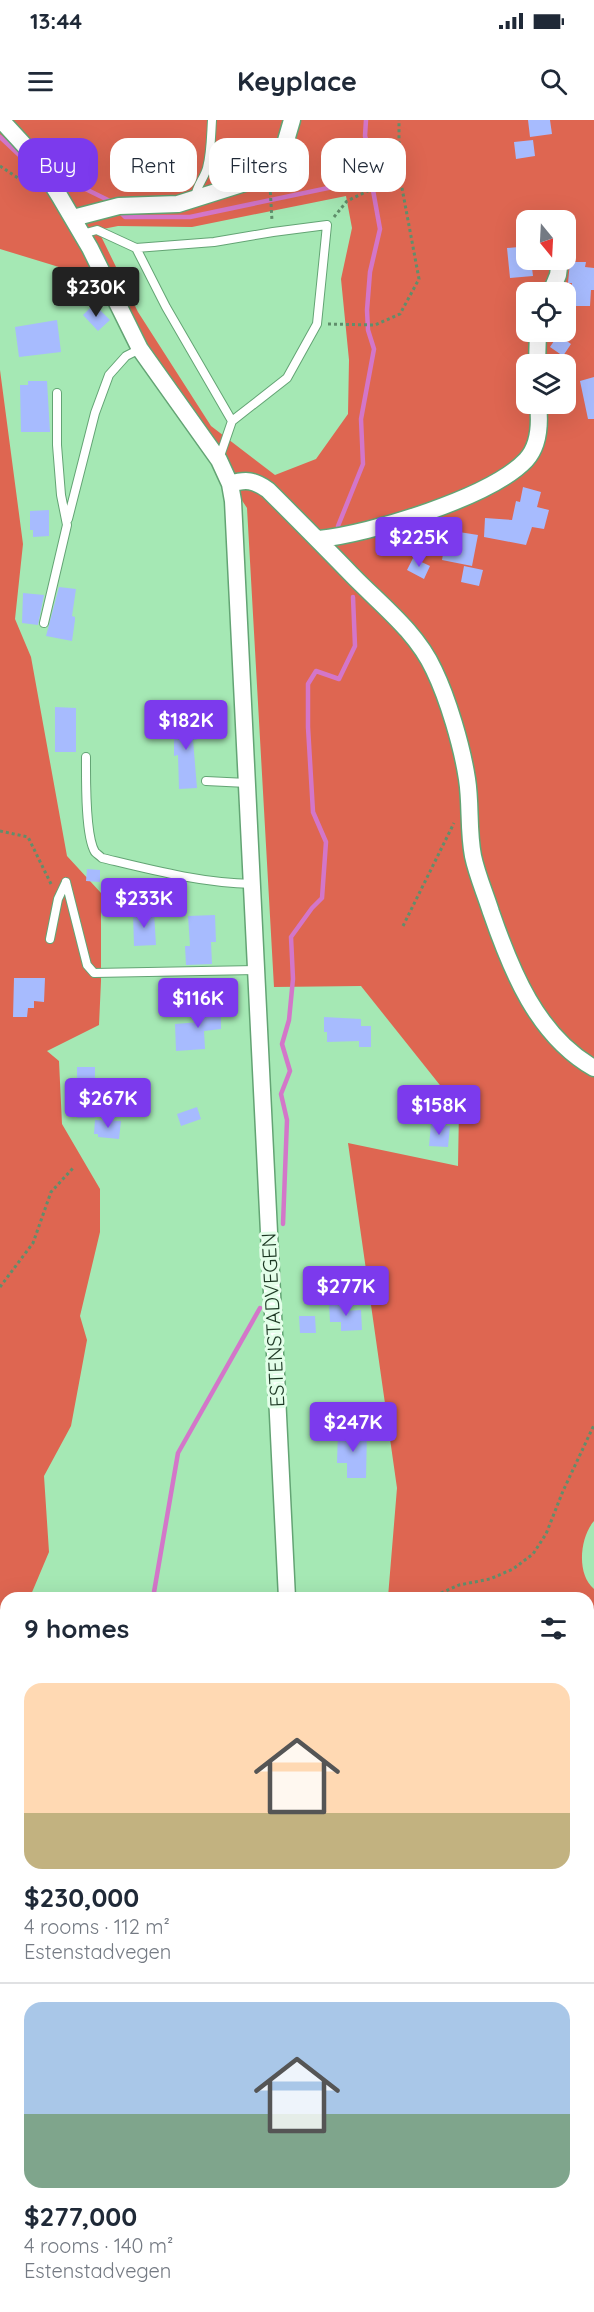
<!DOCTYPE html>
<html lang="en">
<head>
<meta charset="utf-8">
<style>
	body { margin:0; font-family:Quicksand,sans-serif; background:#f6f6f7; color:#1f2937; height:100vh; display:flex; flex-direction:column; font-size:22px; white-space:nowrap }
	* { box-sizing:border-box; margin:0 }
	p { font-size:20px; color:#747a83 }
	.icon { flex:none; width:33px; height:33px; fill:none; stroke:currentColor; stroke-width:2; stroke-linecap:round; stroke-linejoin:round }
	.map { position:relative; flex:1; overflow:hidden }
	.details { position:absolute; left:0px; top:1472px; width:594px; height:722px; display:flex; flex-direction:column; background:#fff; border-radius:18px 18px 0 0; box-shadow:0 6px 24px #0002 }
	.details>* { flex:none }
	.guide { position:absolute; left:18px; top:18px; width:558px; height:54px; display:flex; gap:12px }
	.needle { width:39px; rotate:162deg }
	.buttons { position:absolute; left:516px; top:90px; display:grid; gap:12px }
	.buttons a { display:grid; place-items:center; width:60px; height:60px; border-radius:12px; background:#fff; box-shadow:0 6px 24px #0002; font-size:30px }
	.price { position:absolute; translate:-50% -51px; padding:0 14px; border-radius:6px; background:#7c3aed; color:#fff; font-size:20px; line-height:39px; filter:drop-shadow(0 2px 3px #0008) }
	.price::after { content:''; position:absolute; left:50%; top:36px; width:18px; height:14px; margin-left:-9px; background:inherit; clip-path:polygon(0 0,100% 0,50% 100%) }
	.price.selected { background:#222; color:#fff }
	ul { padding:0; list-style:none }
	li { display:grid; align-content:center; gap:12px; height:318px; padding:0 24px }
	li+li { border-top:2px solid #e0e1e3 }
	li span { display:grid; place-items:center; height:186px; border-radius:18px; color:#555 }
	li>.icon { margin-inline-start:auto }
	span .icon { width:108px; height:108px; fill:#fffc; stroke-width:1 }
	li b { font-size:26px }
	h2 { display:flex; justify-content:space-between; align-items:center; height:72px; padding:0 24px; font-size:26px }
	.chip { padding:0 21px; border-radius:18px; background:#fff; box-shadow:0 6px 24px #0002; font-size:21px; line-height:54px }
	.chip.selected { background:#7c3aed; color:#fff }
	.status { display:flex; justify-content:space-between; align-items:center; height:42px; padding:0 30px; background:#fff; direction:ltr }
	.status svg { height:16px; fill:currentColor }
	header { display:flex; justify-content:space-between; align-items:center; height:78px; padding:0 24px; background:#fff; font-size:27px; font-weight:800 }
	.map>svg:first-child { display:block }
	.forest { fill:#de6651; fill-rule:evenodd }
	.lines { fill:none; stroke-linecap:round; stroke-linejoin:round }
	.stream { stroke:#d376c9; stroke-width:4.5 }
	.building { fill:#a7bbfe }
	.lane-casing { stroke:#63a474; stroke-width:10 }
	.street-casing { stroke:#63a474; stroke-width:19 }
	.path { stroke:#608e6b; stroke-width:3; stroke-dasharray:3 3; stroke-linecap:butt }
	.lane { stroke:#fff; stroke-width:8 }
	.street { stroke:#fff; stroke-width:16 }
	.labels { text-anchor:middle; stroke-width:6; stroke-linejoin:round; paint-order:stroke }
	.street-label { font-size:20px; fill:#1d3824; stroke:#e3fee9 }
</style>
</head>
<body>
<div class="status"><b>13:44</b><svg viewBox="0 0 49 12"><path d="M0 12V9h3v3zM5 12V6h3v6zM10 12V3h3v9zM15 12V0h3v12zM26 1h20v11H26zM47 4h2v5h-2z"/></svg></div>
<header><svg class="icon" aria-label="menu" viewBox="0 0 24 24"><path d="M4 6h16M4 12h16M4 18h16"/></svg>Keyplace<svg class="icon" aria-label="search" viewBox="0 0 24 24"><circle cx="10" cy="10" r="6"/><path d="M15 15l6 6"/></svg></header>
<div class="map">
<svg width="594" height="2192" viewBox="0 0 594 2192">
	<rect width="100%" height="100%" fill="#a5e8b4"/>
	<path class="forest" d="M0,0H594V1401C580,1417 576,1454 594,1469V2180L588,2181V1478L388,1477L397,1368L348,1023L458,1046L459,989L361,866L274,867L247,388L95,158L0,129ZM346,76L352,108L341,159L349,240L348,294L316,339L275,355L211,306L138,192L98,110L118,106L192,107ZM526,100H566V140H526ZM526,172H566V212H526ZM526,244H566V284H526Z
		M0,250L23,424L15,499L31,537L67,736L101,773V861L99,905L47,931L59,941L62,1004L100,1069V1112L80,1196L87,1220L71,1306L44,1356L49,1432L30,1477L6,1478V1597L0,1603Z
		M0,2130L6,2134V2187H31L34,2192H0Z"/>
	<g class="lines">
		<path class="stream" d="M0,17L30,45
			M59,56L110,81
			M121,93L125,97H190L371,59
			M338,406L363,344L361,299L374,229L368,210L367,190L370,152L380,109L371,59L373,48L370,32L365,16L366,0
			M283,1104L287,1000L281,974L290,951L282,924L289,900L293,859L291,817L312,788L322,778L326,722L313,692L308,607V564L316,551L339,559L355,526L353,477
			M153,1478L178,1333L260,1188
			M195,2187L196,2192"/>
	</g>
	<path class="building" d="M528,0H550L552,14L530,17Z
		M533,20L535,36L516,39L514,22Z
		M519,127H526V140H531L533,156L510,158L507,128Z
		M570,142H586L585,147L594,148V170H591L590,186H574V170H571L572,163H568Z
		M94,184L110,200L98,211L83,195Z
		M57,200L61,232L19,237L15,207Z
		M558,215L571,224L563,236L550,227Z
		M594,257V299H588L580,261Z
		M28,261H47L50,312H21L20,265H28Z
		M523,367L541,372L537,387L549,390L544,409L532,407L526,425L484,417L485,398L512,400L516,381L520,382Z
		M49,390V416L33,417V410H30V391Z
		M459,412L478,415L472,446L442,440L446,416L458,418Z
		M413,438L430,446L424,459L407,450Z
		M464,446L483,450L479,466L461,462Z
		M59,467L76,469L72,496L75,497V500L72,521L46,516Z
		M23,473L44,475L38,505L22,503Z
		M55,587L76,588V632H55Z
		M196,598L197,620H193L197,668L179,669L178,635L174,636V599Z
		M87,749L100,750V762L86,761Z
		M154,792L156,825L134,826L133,793Z
		M215,795L216,822H211L212,844L186,845L185,826H190L188,796Z
		M14,858H45L44,882L34,881V888H28L27,897H13Z
		M221,885V909L204,911L205,929L176,931L175,904L200,902L199,886Z
		M324,897L361,899V906H371V927H359V921L327,922V912H324Z
		M77,947H95V998H77Z
		M197,987L201,999L181,1006L177,994Z
		M95,1000L121,1001L119,1019L98,1017V1014H94Z
		M431,1004L450,1006L448,1027L429,1026Z
		M342,1182L343,1191L361,1190L362,1210L341,1211V1202H330L329,1183Z
		M299,1196H315L316,1213H300Z
		M338,1311L367,1312L366,1358H347V1343H337Z"/>
	<g class="lines">
		<defs>
			<path id="lane" d="M195,78C196,66 204,59 207,48C211,33 211,16 212,0
				M82,114L97,110L136,128L166,187L232,301L219,339
				M136,128L214,122L273,112L327,105L317,204L287,258L232,301
				M68,399L95,293L109,255L126,236L140,229
				M44,503L67,405L61,375L57,325V273
				M86,637C86,657 85,716 95,732C97,734 100,736 102,738C152,750 201,763 253,764
				M206,661L247,663
				M66,762L87,845L94,853L257,850
				M50,819L58,779L66,762"/>
			<path id="street" d="M1,0L36,38L60,77L90,128L140,229L219,340L230,364L233,381L287,1478
				M73,98L119,86L178,84L248,62L271,47L278,36L285,24L292,0
				M551,172L558,155L560,140
				M537,244L538,212
				M230,364C246,359 254,360 268,370C296,398 324,426 351,454C380,484 416,511 434,550C448,579 462,626 467,659C471,684 468,710 473,736C477,755 485,773 491,792C511,850 537,916 594,948
				M319,419C370,414 491,377 526,340C540,325 540,302 538,284
				M423,2187L431,2192"/>
		</defs>
		<use href="#lane" class="lane-casing"/>
		<use href="#street" class="street-casing"/>
		<path class="path" d="M0,46L36,70
			M270,66L272,101
			M334,97L347,81L378,66L399,52V0
			M328,204L375,205L400,194L419,159L399,52
			M0,711L28,717L52,766
			M403,806L454,703
			M0,1167L33,1123L51,1072L74,1047
			M430,1478L459,1465L490,1459L513,1449L533,1434L546,1414L563,1371L594,1305
			M0,1582L6,1579"/>
		<use href="#lane" class="lane"/>
		<use href="#street" class="street"/>
	</g>
	<g class="labels">
		<g class="street-label">
			<text transform="translate(273 1200) rotate(-93)" y="7">ESTENSTADVEGEN</text>
		</g>
	</g>
</svg>
<div class="buttons">
<a><svg class="needle" viewBox="-14 -14 28 28"><path d="M0-13l5 13h-10z" fill="#e53935"/><path d="M0 13l5-13h-10z" fill="#747a83"/></svg></a>
<a><svg class="icon" aria-label="locate" viewBox="0 0 24 24"><circle cx="12" cy="12" r="6"/><path d="M12 2v4M12 18v4M2 12h4M18 12h4"/></svg></a>
<a><svg class="icon" aria-label="layers" viewBox="0 0 24 24"><path d="M12 4l9 5-9 5-9-5zM3 14l9 5 9-5"/></svg></a>
</div>
<b class="price selected" style="left:96px;top:198px">$230K</b>
<b class="price" style="left:419px;top:448px">$225K</b>
<b class="price" style="left:186px;top:631px">$182K</b>
<b class="price" style="left:144px;top:809px">$233K</b>
<b class="price" style="left:198px;top:909px">$116K</b>
<b class="price" style="left:108px;top:1009px">$267K</b>
<b class="price" style="left:439px;top:1016px">$158K</b>
<b class="price" style="left:346px;top:1197px">$277K</b>
<b class="price" style="left:353px;top:1333px">$247K</b>
<div class="guide">
<a class="chip selected">Buy</a>
<a class="chip">Rent</a>
<a class="chip">Filters</a>
<a class="chip">New</a>
</div>
<section class="details">
<h2>9 homes<svg class="icon" aria-label="filters" viewBox="0 0 24 24"><path d="M4 7h16M4 17h16"/><circle cx="9" cy="7" r="2"/><circle cx="15" cy="17" r="2"/></svg></h2>
<ul>
<li><span style="background:linear-gradient(#ffd9b3 70%,#c2b280 0)"><svg class="icon" aria-label="home" viewBox="0 0 24 24"><path d="M3 11l9-7 9 7M6 9v11h12V9"/></svg></span><div><b>$230,000</b><p>4 rooms · 112 m²</p><p>Estenstadvegen</p></div></li>
<li><span style="background:linear-gradient(#a9c7e8 60%,#7fa58c 0)"><svg class="icon" aria-label="home" viewBox="0 0 24 24"><path d="M3 11l9-7 9 7M6 9v11h12V9"/></svg></span><div><b>$277,000</b><p>4 rooms · 140 m²</p><p>Estenstadvegen</p></div></li>
</ul>
</section>
</div>
</body>
</html>
